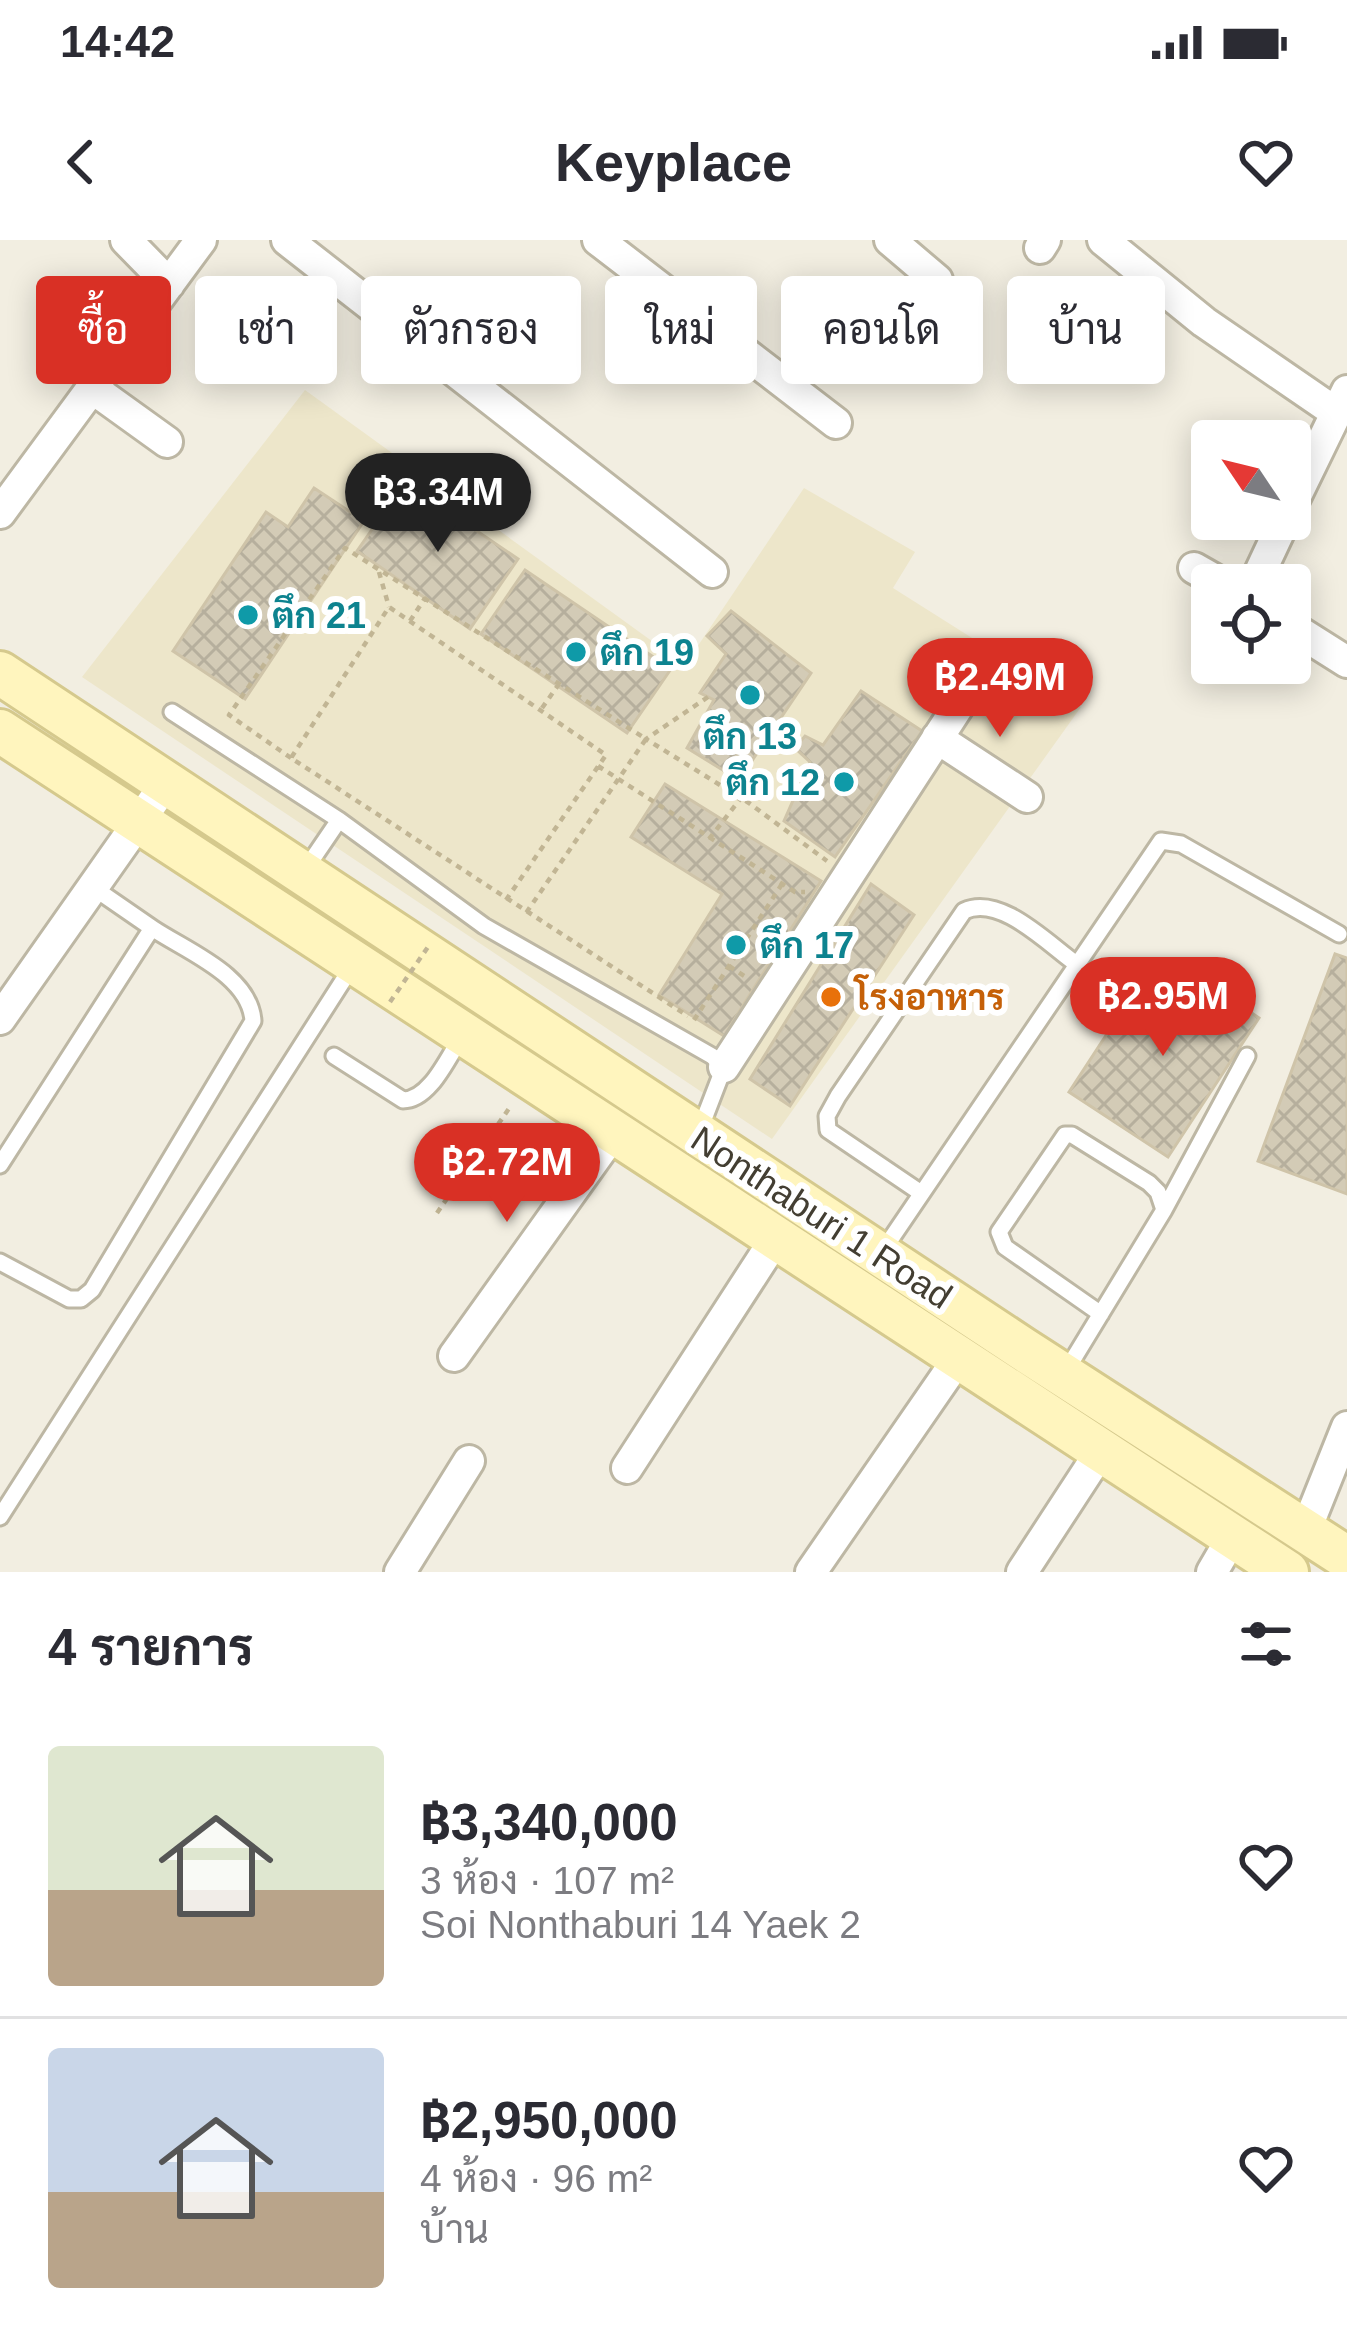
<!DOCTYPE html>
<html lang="th">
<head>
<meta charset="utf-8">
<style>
	body { margin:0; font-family:Helvetica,Sarabun,sans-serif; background:#f7f7f7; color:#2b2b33; height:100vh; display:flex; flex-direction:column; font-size:45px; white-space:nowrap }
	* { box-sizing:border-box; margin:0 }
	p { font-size:39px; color:#7c7c81 }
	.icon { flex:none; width:66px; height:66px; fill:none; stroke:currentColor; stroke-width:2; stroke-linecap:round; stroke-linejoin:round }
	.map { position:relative; height:1332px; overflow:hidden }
	.side { display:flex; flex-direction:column; background:#fff; flex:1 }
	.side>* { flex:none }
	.top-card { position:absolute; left:36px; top:36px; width:1275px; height:108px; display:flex; gap:24px }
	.needle { width:78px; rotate:305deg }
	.tools { position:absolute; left:1191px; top:180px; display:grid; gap:24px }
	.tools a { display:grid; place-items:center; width:120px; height:120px; border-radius:12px; background:#fff; box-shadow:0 6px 30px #0003; font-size:60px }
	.price { position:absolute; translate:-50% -102px; padding:0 27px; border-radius:42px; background:#d93025; color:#fff; font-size:39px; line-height:78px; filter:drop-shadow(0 3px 6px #0008) }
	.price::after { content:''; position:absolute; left:50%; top:72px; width:36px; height:27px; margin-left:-18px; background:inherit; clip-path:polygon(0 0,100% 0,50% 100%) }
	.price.current { background:#222; color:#fff }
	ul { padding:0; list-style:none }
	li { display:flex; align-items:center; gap:36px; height:300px; padding:0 48px }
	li+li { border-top:3px solid #e1e1e2 }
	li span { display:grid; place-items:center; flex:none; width:336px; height:240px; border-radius:12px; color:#555 }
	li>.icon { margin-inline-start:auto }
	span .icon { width:144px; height:144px; fill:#fffc; stroke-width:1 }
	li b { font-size:51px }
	h2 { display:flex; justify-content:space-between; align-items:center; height:144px; padding:0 48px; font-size:51px }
	.tag { padding:0 42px; border-radius:12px; background:#fff; box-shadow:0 6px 30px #0003; font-size:42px; line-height:108px }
	.tag.current { background:#d93025; color:#fff }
	.status { display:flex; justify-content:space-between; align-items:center; height:84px; padding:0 60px; background:#fff; direction:ltr }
	.status svg { height:33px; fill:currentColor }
	header { display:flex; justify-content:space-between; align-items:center; height:156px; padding:0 48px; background:#fff; font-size:54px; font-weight:800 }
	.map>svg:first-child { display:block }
	.education { fill:#ede6ca }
	.building { fill:url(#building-cross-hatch); stroke:#cfc4a9; stroke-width:3 }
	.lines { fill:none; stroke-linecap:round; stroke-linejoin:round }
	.service-casing { stroke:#bdb7a4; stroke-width:21 }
	.minor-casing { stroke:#bdb7a4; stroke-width:36 }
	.secondary-casing { stroke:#d5c98d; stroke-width:48 }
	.path { stroke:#c1b594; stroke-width:4.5; stroke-dasharray:6 6; stroke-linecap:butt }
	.service { stroke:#fff; stroke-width:15 }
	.minor { stroke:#fff; stroke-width:30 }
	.secondary { stroke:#fff5be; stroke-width:42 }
	.path-bridge { stroke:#c1b594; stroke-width:4.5; stroke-dasharray:6 6; stroke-linecap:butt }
	.culture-dot { fill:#0f9aa8; stroke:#fff; stroke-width:4.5 }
	.food-dot { fill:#e8710a; stroke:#fff; stroke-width:4.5 }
	.labels { text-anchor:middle; stroke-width:12; stroke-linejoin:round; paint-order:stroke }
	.culture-label { font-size:36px; font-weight:bold; fill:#0d838f; stroke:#fff; text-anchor:start }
	.food-label { font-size:36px; font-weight:bold; fill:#c56008; stroke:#fff; text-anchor:start }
	.street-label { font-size:36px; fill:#433e32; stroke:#fff }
</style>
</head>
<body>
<div class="status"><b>14:42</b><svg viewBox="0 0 49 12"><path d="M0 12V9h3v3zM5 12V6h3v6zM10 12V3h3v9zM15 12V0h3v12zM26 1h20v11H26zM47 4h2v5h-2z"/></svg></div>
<header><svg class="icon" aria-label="back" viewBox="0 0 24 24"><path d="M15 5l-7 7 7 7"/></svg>Keyplace<svg class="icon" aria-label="heart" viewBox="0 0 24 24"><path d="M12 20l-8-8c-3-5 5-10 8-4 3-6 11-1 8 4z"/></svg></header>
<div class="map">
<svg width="1347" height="1332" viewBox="0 0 1347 1332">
	<defs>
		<pattern id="building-cross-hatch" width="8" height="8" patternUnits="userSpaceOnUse" patternTransform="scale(3)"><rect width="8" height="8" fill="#d3cbb6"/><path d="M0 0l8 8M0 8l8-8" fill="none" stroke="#b6af9d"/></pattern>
	</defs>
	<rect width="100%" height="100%" fill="#f2eee1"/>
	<path class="education" d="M305,150L685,425L804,248L915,312L893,348L1081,467L772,899L82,437Z"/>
	<path class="building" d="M405,242L518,319L470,389L357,311Z
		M314,248L364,281L245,459L173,411L266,272L288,287Z
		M525,330L671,429L627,493L481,394Z
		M731,371L811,433L739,540L687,508L714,460L700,453L726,414L707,396Z
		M861,451L922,491L835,617L784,581L810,522L795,508L805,496L823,505Z
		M665,544L821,641L724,796L659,755L722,654L631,597Z
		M871,644L914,675L790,866L750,839Z
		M1335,714L1347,718V954L1258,921Z
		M1152,725L1218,767L1225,755L1259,778L1168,917L1069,852Z"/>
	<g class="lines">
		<defs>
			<path id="service" d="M172,472L339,580
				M305,630L339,580L484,686L712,816L724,827L699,892
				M334,816L403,860C430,860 448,817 462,796
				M0,925L152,688L94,648
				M921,953L828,890L827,876L838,856L964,671C1000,654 1047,703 1075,723
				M882,1012L1161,601L1181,604L1339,694
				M0,1022L69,1059H81L92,1050L253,781C250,735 186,711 152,688
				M1101,1074L1005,1007L999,992L1065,895H1072L1149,943L1158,952L1164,970
				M1066,1131L1164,970L1247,816
				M0,1277L353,725"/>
			<path id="minor" d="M126,0L169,44
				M287,0L712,332
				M598,0L836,183
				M890,0L937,40
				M1103,0L1204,82L1335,172
				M1040,8L1045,0
				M92,148L167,202
				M1290,268L1347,151
				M0,273L201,0
				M1194,328L1224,345
				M1254,345L1285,279
				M1290,386L1347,422
				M937,498L1027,557
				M0,779L166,543
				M724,827L974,442
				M454,1116L614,892
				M627,1228L776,998
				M1305,1292L1347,1187
				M400,1332L469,1221
				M811,1332L958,1119
				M1022,1332L1101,1211
				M1212,1332L1233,1296"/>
			<path id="secondary" d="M0,433L1023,1109L1347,1318
				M0,491L1287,1332"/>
		</defs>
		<use href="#service" class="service-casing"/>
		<use href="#minor" class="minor-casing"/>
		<use href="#secondary" class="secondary-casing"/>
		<path class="path" d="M379,332L389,367
			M410,381L425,358
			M708,457L646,499L749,563L827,621
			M542,468L559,444
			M291,518L229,475L345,308L646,499L526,673
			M598,526L795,652H805
			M709,599L741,558
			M506,660L606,515L389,367L291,518L688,776
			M729,726L749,739
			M694,780L782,644
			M437,973L510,867"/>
		<use href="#service" class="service"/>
		<use href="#minor" class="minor"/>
		<use href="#secondary" class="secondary"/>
		<path class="path-bridge" d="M390,762L430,704"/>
	</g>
	<g class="culture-dot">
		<circle cx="248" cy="375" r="12"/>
		<circle cx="576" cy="412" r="12"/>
		<circle cx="750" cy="455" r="12"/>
		<circle cx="844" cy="542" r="12"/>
		<circle cx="736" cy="705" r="12"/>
	</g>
	<circle class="food-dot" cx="831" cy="757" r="12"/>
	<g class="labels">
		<g class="culture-label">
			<text x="272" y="388">ตึก 21</text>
			<text x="600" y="425">ตึก 19</text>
			<text x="750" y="509" text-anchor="middle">ตึก 13</text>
			<text x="820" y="555" text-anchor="end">ตึก 12</text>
			<text x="760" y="718">ตึก 17</text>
		</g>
		<g class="food-label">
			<text x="855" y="770">โรงอาหาร</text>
		</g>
		<g class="street-label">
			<text transform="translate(822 977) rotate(33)" y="13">Nonthaburi 1 Road</text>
		</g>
	</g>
</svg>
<div class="tools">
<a><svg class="needle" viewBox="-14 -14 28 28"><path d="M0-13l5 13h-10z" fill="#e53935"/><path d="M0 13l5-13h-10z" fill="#7c7c81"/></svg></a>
<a><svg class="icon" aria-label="locate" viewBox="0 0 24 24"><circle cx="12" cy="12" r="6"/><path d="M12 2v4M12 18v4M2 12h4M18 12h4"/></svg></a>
</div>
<b class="price current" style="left:438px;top:315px">฿3.34M</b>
<b class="price" style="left:1000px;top:500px">฿2.49M</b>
<b class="price" style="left:1163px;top:819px">฿2.95M</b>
<b class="price" style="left:507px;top:985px">฿2.72M</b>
<div class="top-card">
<a class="tag current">ซื้อ</a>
<a class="tag">เช่า</a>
<a class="tag">ตัวกรอง</a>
<a class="tag">ใหม่</a>
<a class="tag">คอนโด</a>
<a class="tag">บ้าน</a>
</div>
</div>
<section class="side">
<h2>4 รายการ<svg class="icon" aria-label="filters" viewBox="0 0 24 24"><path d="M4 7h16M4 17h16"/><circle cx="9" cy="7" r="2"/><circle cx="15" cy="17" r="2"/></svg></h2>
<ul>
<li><span style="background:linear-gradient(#dfe7d0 60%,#b9a48a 0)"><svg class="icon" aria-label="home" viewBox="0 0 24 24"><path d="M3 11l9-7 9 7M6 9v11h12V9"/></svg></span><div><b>฿3,340,000</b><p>3 ห้อง · 107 m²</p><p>Soi Nonthaburi 14 Yaek 2</p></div><svg class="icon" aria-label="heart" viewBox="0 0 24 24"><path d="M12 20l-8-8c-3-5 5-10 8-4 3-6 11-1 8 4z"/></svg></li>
<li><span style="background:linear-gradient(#c9d6e8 60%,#b9a48a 0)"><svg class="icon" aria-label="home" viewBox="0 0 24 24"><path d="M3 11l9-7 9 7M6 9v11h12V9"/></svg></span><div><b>฿2,950,000</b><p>4 ห้อง · 96 m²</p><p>บ้าน</p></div><svg class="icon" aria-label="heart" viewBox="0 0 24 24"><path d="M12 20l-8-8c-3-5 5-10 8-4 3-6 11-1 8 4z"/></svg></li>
</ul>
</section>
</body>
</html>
